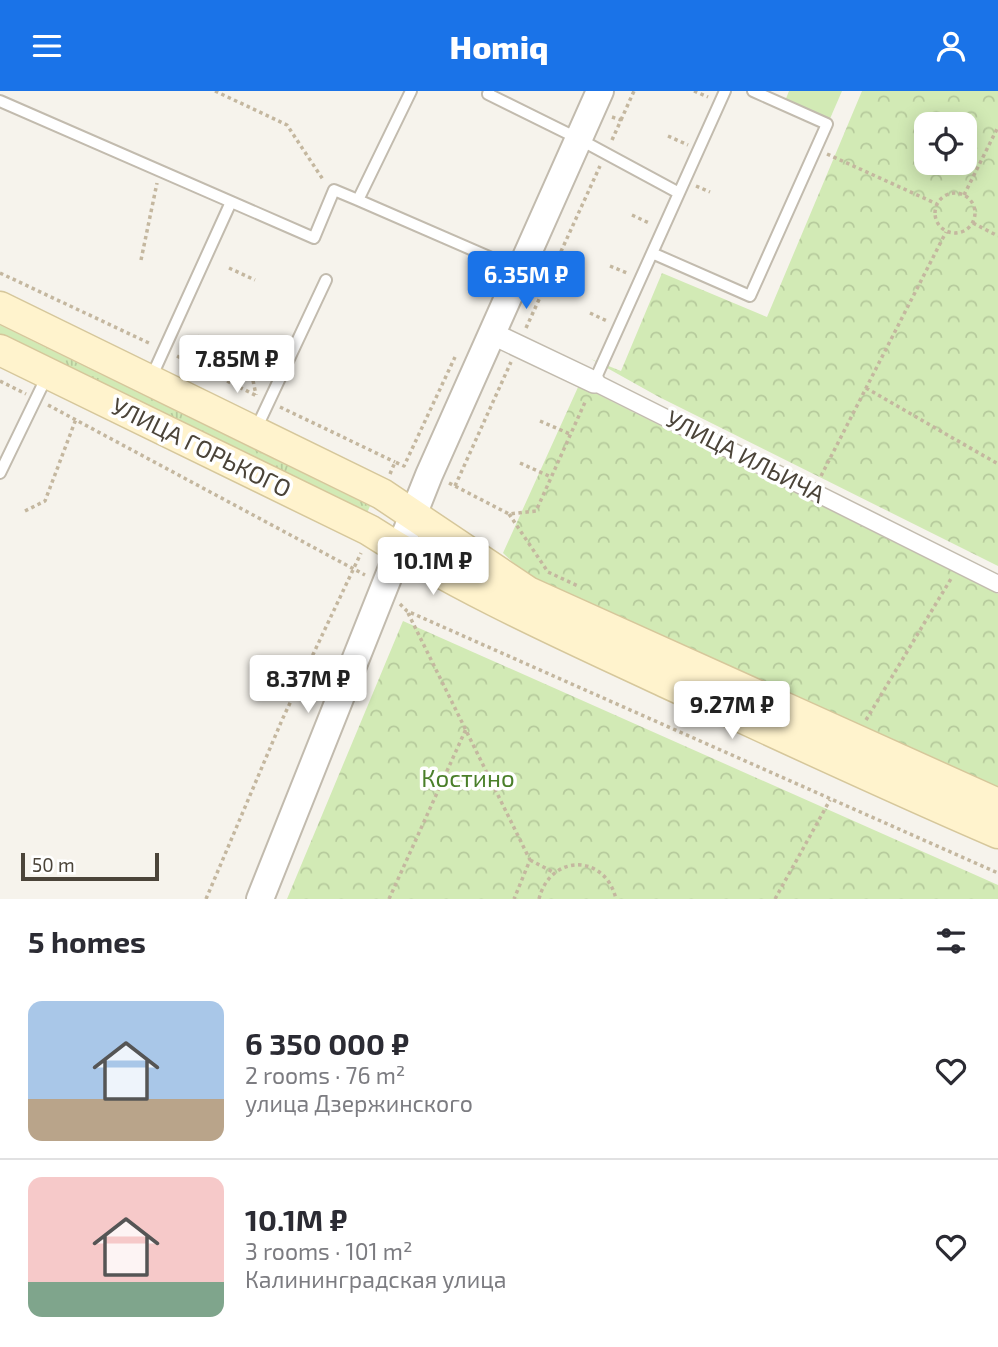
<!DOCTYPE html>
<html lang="en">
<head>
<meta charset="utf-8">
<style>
	body { margin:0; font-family:"Exo 2",sans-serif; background:#f2f2f3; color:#2b2b33; height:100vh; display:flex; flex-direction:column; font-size:26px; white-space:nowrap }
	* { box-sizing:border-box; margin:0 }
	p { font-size:23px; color:#7c7c81 }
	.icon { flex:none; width:38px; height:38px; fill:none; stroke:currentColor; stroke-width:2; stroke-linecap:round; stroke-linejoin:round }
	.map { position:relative; height:808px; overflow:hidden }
	.side { display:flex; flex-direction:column; background:#fff; flex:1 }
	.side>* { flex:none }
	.fabs { position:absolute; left:914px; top:21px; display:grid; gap:14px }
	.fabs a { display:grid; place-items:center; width:63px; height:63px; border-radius:14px; background:#fff; box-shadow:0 4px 18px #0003; font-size:35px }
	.scale { position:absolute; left:21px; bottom:18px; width:138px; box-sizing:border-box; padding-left:7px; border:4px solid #4b4439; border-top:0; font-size:19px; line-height:24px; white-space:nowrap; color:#4b4439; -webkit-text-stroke:5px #fff; paint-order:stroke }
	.price { position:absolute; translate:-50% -60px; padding:0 16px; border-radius:7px; background:#fff; color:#222; font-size:23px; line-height:46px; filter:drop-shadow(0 2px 4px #0008) }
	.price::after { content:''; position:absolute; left:50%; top:42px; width:21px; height:16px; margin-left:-10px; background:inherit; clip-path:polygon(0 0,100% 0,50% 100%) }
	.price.selected { background:#1a73e8; color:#fff }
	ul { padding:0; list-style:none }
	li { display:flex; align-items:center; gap:21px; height:175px; padding:0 28px }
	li+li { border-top:2px solid #e1e1e2 }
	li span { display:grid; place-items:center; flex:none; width:196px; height:140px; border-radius:14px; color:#555 }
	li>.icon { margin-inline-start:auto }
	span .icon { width:84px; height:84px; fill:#fffc; stroke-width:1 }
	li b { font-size:30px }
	h2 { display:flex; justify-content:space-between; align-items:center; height:84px; padding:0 28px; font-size:30px }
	header { display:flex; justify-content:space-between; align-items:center; height:91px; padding:0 28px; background:#1a73e8; color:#fff; font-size:32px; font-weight:800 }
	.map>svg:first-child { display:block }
	.grass { fill:url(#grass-tufts) }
	.park { fill:url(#park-crowns); fill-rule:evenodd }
	.pitch { fill:#d2eab5 }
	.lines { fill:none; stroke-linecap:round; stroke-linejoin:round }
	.service-casing { stroke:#c2bbae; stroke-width:14 }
	.pedestrian-casing { stroke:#c2bbae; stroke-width:19 }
	.minor-casing { stroke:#c2bbae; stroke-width:24 }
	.tertiary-casing { stroke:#c2bbae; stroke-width:30 }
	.secondary-casing { stroke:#d6c79b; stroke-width:33 }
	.path { stroke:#c4b79f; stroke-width:3.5; stroke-dasharray:3.5 3.5; stroke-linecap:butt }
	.service { stroke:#fff; stroke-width:10 }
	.pedestrian { stroke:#fff; stroke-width:16 }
	.minor { stroke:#fff; stroke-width:21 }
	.tertiary { stroke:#fff; stroke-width:26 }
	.secondary { stroke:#fff3cd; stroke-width:30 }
	.labels { text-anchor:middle; stroke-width:7; stroke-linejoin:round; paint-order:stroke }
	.street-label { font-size:24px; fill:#4b4439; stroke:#fff }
	.park-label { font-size:24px; fill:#4a7f2a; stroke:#fff }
</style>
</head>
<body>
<header><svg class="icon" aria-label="menu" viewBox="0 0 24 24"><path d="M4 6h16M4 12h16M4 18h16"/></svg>Homiq<svg class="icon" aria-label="person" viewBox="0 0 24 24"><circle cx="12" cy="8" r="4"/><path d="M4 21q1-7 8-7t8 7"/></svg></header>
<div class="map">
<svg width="998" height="808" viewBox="0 0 998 808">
	<defs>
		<pattern id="grass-tufts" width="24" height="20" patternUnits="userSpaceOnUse" patternTransform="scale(1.75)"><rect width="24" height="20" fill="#d2eab5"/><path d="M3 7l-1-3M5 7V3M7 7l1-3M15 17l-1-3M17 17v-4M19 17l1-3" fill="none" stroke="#b6ca9c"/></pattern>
		<pattern id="park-crowns" width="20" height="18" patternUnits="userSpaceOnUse" patternTransform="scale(1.75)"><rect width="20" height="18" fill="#d2eab5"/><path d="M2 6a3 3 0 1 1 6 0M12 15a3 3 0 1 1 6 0" fill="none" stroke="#b6ca9c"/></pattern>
	</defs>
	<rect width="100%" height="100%" fill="#f6f3ec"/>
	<path class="grass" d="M0,234L370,415L367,422L0,243Z"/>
	<path class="park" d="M862,0H998V475L659,306L591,268L621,280L662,182L767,226ZM926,33H964V72H926Z
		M579,294L998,503V703L537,495L503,462Z
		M403,530L998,794V808H287Z"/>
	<path class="pitch" d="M789,0H842L829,30L785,10Z"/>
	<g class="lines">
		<defs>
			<path id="service" d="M411,0L358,109L519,179
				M489,0L488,3L579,48L679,102
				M0,10L314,147L334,99L358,109
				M652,162L750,205L827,33L753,0
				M151,287L231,111
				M594,291L725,0
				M256,338L326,189
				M0,382L47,285"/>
			<path id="pedestrian" d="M594,291L998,493"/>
			<path id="minor" d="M491,242L594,291"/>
			<path id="tertiary" d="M260,808L429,384L600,0"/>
			<path id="secondary" d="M0,216L382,403L528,501L998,713
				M0,259L369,439C463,499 565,544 665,591C776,642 886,694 998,742"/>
		</defs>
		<use href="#service" class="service-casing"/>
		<use href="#pedestrian" class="pedestrian-casing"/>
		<use href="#minor" class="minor-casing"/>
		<use href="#tertiary" class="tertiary-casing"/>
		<use href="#secondary" class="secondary-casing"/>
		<path class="path" d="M215,0L287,34L324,90
			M694,0L708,6
			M621,29L634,0
			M668,45L688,54
			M612,49L621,29L612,26
			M827,63L937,113
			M696,95L710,101
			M935 122a20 20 0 1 1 40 0a20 20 0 1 1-40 0Z
			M964,104L998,36
			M632,124L649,132
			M973,132L998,145
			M141,169L157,92
			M610,175L627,182
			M229,177L255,189
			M0,182L151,253
			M590,222L607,230
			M526,237L600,75
			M177,265L257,305
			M186,270L197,245L249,270L256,304
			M0,290L26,303
			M866,297L998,373
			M48,314L365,484
			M280,316L395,371
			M540,330L570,343
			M520,372L551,386
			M390,383L395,371L404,375L455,266
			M821,385L946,141
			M449,392L509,423L536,420L586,309
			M455,395L511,271
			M25,420L45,410L76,328
			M509,423L548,481L578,495
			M400,513L407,520L998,782
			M408,522L530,769L514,808
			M866,629L952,486
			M530,769L553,781
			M206,808L282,629L361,462
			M389,808L466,638
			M539,808C550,763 605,762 616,808
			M775,808L830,709"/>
		<use href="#service" class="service"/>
		<use href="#pedestrian" class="pedestrian"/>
		<use href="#minor" class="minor"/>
		<use href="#tertiary" class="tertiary"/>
		<use href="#secondary" class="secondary"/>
	</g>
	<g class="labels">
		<g class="street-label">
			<text transform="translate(201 357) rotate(26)" y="8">УЛИЦА ГОРЬКОГО</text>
			<text transform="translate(745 366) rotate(27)" y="8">УЛИЦА ИЛЬИЧА</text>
		</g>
		<g class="park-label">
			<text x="468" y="696">Костино</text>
		</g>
	</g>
</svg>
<div class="fabs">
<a><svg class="icon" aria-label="locate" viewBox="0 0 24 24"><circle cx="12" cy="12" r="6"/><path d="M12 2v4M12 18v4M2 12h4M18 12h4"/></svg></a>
</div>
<div class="scale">50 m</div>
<b class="price selected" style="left:526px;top:220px">6.35M ₽</b>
<b class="price" style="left:237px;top:304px">7.85M ₽</b>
<b class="price" style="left:433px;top:506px">10.1M ₽</b>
<b class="price" style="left:308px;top:624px">8.37M ₽</b>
<b class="price" style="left:732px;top:650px">9.27M ₽</b>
</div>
<section class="side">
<h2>5 homes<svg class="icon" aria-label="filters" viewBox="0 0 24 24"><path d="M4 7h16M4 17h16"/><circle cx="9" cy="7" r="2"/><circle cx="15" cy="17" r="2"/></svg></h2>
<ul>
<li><span style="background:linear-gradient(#a9c7e8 70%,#b9a48a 0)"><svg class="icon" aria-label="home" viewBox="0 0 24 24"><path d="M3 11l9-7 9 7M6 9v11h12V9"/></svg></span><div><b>6 350 000 ₽</b><p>2 rooms · 76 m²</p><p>улица Дзержинского</p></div><svg class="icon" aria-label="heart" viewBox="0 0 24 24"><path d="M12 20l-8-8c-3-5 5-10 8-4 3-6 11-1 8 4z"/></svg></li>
<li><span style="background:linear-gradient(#f6c9c9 75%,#7fa58c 0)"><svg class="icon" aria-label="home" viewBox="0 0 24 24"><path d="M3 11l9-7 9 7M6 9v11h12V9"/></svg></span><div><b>10.1M ₽</b><p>3 rooms · 101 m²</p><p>Калининградская улица</p></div><svg class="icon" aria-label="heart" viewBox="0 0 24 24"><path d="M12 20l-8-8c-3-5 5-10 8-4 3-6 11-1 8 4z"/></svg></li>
</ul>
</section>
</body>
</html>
